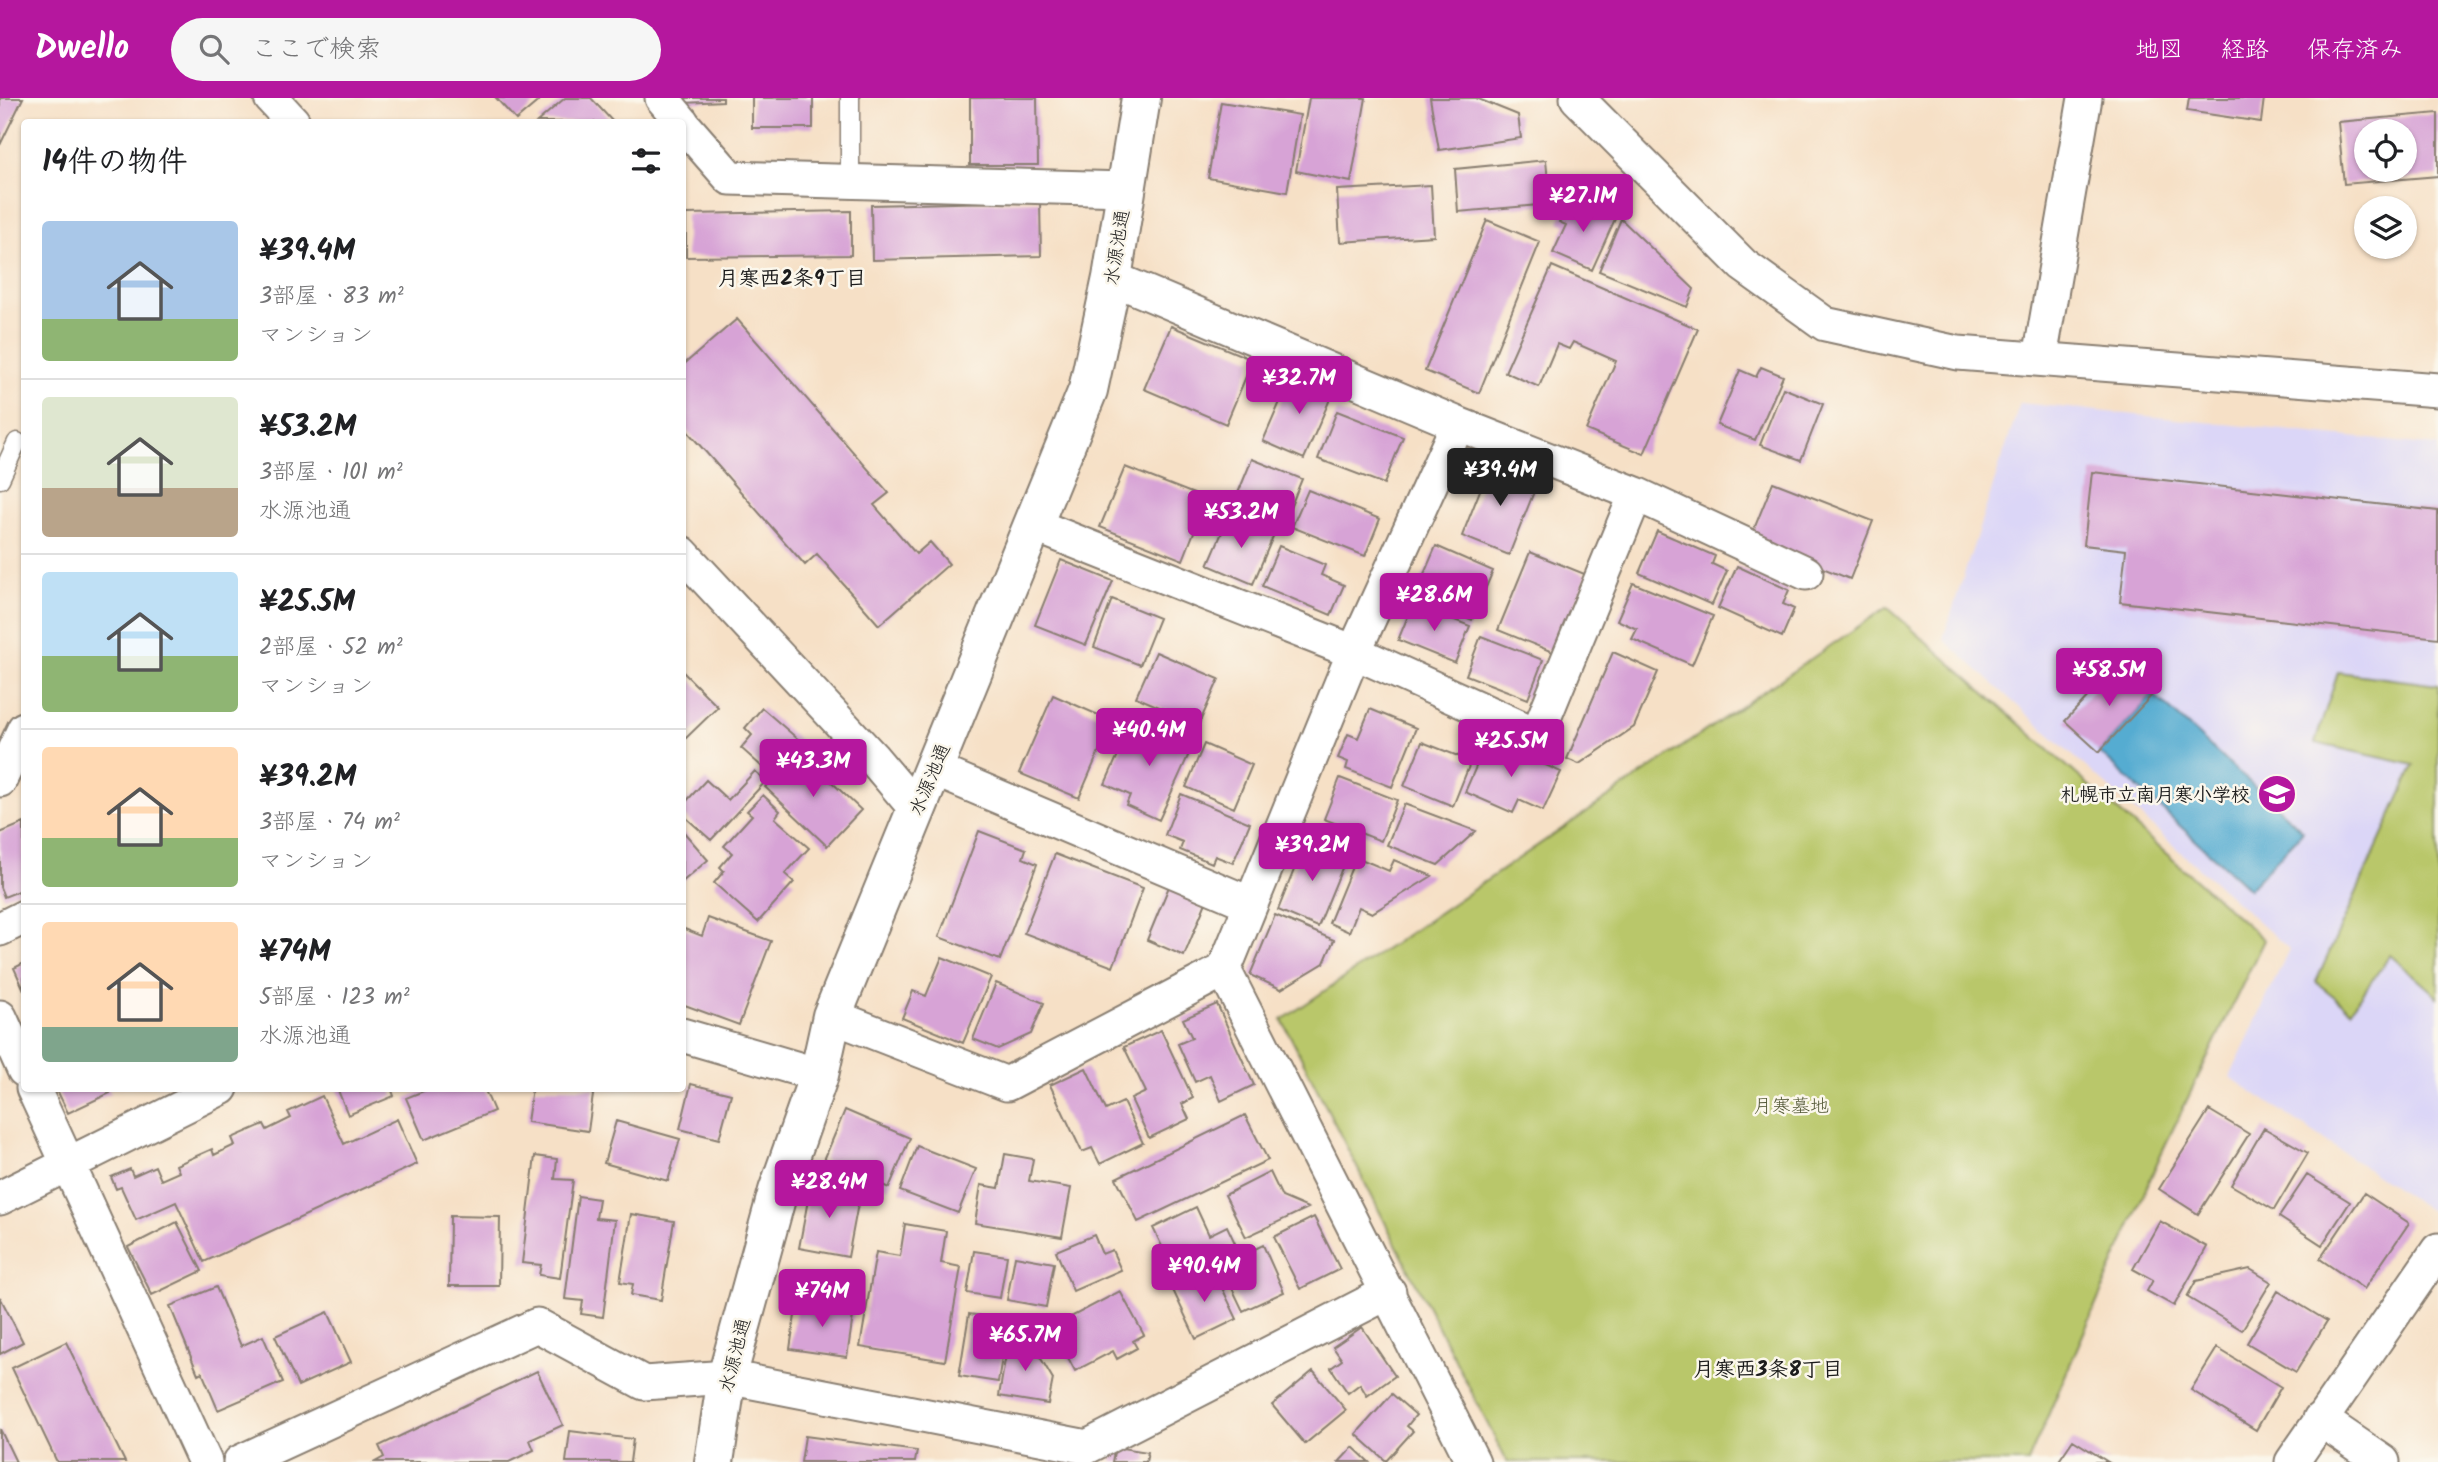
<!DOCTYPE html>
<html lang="ja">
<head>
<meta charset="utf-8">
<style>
	body { margin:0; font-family:Kalam,"Klee One",sans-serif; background:#f6f6f6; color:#202124; height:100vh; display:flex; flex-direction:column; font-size:26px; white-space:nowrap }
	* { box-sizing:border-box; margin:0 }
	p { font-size:23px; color:#757577 }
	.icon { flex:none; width:38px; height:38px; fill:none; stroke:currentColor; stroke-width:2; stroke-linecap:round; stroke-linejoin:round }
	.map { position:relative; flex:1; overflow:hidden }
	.sheet { position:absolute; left:21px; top:21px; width:665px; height:973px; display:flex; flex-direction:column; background:#fff; border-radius:7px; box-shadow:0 2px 5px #0004 }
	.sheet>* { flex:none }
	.controls { position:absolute; left:2354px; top:21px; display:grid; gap:14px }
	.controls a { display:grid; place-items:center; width:63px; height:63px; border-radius:50%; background:#fff; box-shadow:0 2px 5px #0004; font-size:35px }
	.price { position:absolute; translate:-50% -60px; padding:0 16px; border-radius:7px; background:#b5179e; color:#fff; font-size:23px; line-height:46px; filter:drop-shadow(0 2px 4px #0008) }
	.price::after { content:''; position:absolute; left:50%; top:42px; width:21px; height:16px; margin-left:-10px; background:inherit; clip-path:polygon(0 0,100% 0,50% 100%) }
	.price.current { background:#222; color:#fff }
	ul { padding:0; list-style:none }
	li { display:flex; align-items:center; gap:21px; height:175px; padding:0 21px }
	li+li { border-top:2px solid #e0e0e0 }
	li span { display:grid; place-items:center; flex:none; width:196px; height:140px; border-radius:7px; color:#555 }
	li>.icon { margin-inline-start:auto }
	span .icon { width:84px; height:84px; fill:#fffc; stroke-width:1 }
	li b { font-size:30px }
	h2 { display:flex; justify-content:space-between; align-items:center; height:84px; padding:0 21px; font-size:30px }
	header { display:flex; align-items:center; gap:42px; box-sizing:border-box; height:98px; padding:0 35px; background:#b5179e; color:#fff }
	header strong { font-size:33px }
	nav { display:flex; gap:38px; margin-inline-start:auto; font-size:24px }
	.search { width:490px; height:63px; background:#f6f6f6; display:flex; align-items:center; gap:18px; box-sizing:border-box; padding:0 24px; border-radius:38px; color:#757577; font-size:26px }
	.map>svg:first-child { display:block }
	.built { fill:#dbd6f7 }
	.green { fill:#b9c76a; stroke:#6a7243; stroke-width:2 }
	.water { fill:#54acd1; stroke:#386476; stroke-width:2 }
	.building { fill:#d7a3d6; fill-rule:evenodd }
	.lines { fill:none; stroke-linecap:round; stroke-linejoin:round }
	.service-casing { stroke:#897e71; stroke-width:21 }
	.minor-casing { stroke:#897e71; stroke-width:37 }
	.tertiary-casing { stroke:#897e71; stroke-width:42 }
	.service { stroke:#fff; stroke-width:18 }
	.minor { stroke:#fff; stroke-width:33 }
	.tertiary { stroke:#fff; stroke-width:38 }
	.labels { text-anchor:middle; stroke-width:5; stroke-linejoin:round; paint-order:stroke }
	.street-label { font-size:19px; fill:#1c1c1c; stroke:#fbf7ec }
	.poi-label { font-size:19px; font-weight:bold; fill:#1c1c1c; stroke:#fbf7ec; text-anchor:end }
	.park-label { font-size:19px; fill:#535837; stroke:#fbf7ec }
	.neighbourhood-label { font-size:21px; font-weight:bold; fill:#1c1c1c; stroke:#fbf7ec }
</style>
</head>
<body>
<header>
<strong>Dwello</strong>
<div class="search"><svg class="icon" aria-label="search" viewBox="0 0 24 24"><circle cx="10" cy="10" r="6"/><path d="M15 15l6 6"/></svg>ここで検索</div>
<nav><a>地図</a><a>経路</a><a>保存済み</a></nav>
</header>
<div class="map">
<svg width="2438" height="1364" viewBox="0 0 2438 1364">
	<rect width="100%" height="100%" fill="#fbf7ec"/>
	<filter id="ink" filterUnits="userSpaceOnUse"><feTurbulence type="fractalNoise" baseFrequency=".0143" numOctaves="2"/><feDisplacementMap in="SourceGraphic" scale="14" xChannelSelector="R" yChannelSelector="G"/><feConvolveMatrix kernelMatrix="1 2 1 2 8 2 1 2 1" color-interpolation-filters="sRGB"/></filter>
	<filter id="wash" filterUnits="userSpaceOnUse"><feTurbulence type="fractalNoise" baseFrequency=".00686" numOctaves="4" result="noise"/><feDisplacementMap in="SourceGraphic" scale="28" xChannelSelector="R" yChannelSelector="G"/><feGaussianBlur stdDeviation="1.57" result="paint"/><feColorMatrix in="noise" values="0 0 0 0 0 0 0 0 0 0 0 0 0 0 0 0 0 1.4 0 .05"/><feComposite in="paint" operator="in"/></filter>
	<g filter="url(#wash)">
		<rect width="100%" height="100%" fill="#f6e0c6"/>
		<path class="built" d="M2020,305L2438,348V1118L2230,979L2289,851L1943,541Z"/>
		<path class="green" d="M1887,509L2264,842L2161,1056L2028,1364H1507L1282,922Z
			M2338,574L2438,587V899L2390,857L2351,912L2316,884L2414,667L2315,645Z"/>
		<path class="water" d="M2153,596L2303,733L2249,791L2099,654Z"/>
		<g id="blocks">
			<path class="building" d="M0,0H23L0,47Z
				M496,0H542L516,22Z
				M565,0H591L613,24H537Z
				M683,0H723V3L684,5Z
				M752,0H813V30H752Z
				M970,0H1037L1038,67H970Z
				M1309,0H1366L1351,84L1296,73Z
				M1430,0H1476L1518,17L1521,40L1439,52Z
				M2189,0H2264L2261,24L2187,13Z
				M1221,4L1300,17L1287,94L1208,80Z
				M2438,15V78L2344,86L2338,24ZM2366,33H2404V72H2366Z
				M1546,62L1550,106L1458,114L1455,71Z
				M1431,87L1434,138L1340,144L1337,92Z
				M1569,101L1615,121L1592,172L1553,155L1566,127L1559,124Z
				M1040,103L1041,158L872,162L871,107Z
				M851,113V157L686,159V116Z
				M1621,121L1694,191L1687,209L1599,173Z
				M1487,122L1540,144L1479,295L1425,273Z
				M1552,168L1698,231L1644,356L1586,332L1616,263L1573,244L1569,251L1557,246L1539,289L1505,274Z
				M737,221L889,395L874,407L916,456L930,444L949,466L879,527L817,456L805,467L682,327V268Z
				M1171,228L1253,262L1226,326L1144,291Z
				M1761,269L1783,278L1755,342L1717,327L1740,272L1756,279Z
				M1293,274L1334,292L1304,361L1263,343Z
				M1783,290L1823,306L1801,362L1760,347Z
				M1337,313L1403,339L1384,386L1318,361Z
				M1252,361L1302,381L1286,420L1236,400Z
				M1492,362L1539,381L1509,457L1462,438Z
				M1125,369L1207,401L1183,462L1100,429Z
				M2092,374L2438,413V540L2120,504L2126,452L2084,447Z
				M1773,384L1873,423L1850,481L1750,441Z
				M1308,392L1380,421L1365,458L1292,429Z
				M1229,418L1274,436L1253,486L1208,467Z
				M1657,433L1715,458L1712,466L1727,473L1712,507L1639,475Z
				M1279,448L1325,467L1321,477L1344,487L1331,517L1262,488Z
				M1436,448L1493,473L1472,522L1415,497Z
				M1530,454L1587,477L1555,555L1498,532Z
				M1061,462L1113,483L1086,547L1035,527Z
				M1737,468L1789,492L1783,506L1794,511L1782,539L1718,510Z
				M1633,485L1713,518L1692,567L1632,541L1637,531L1617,522Z
				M1112,501L1159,520L1140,567L1094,549Z
				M1413,506L1470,528L1455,565L1398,542Z
				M1481,538L1543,562L1528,601L1466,577Z
				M1156,554L1219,581L1199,626L1136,599Z
				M1613,554L1658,574L1634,629L1579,666L1567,661Z
				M2119,565L2153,596L2099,654L2065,623Z
				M682,573L718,609L682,644Z
				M1053,597L1112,623L1079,700L1019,675Z
				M762,610L799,642L770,676L741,650L752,637L745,630Z
				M1370,611L1416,630L1392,689L1346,671L1348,664L1338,660L1348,636L1358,640Z
				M1134,621L1193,647L1159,722L1126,707L1130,697L1105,686Z
				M1488,641L1561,674L1543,713L1519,702L1513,715L1465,694Z
				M1422,644L1471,663L1453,708L1404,688Z
				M1204,646L1252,667L1234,710L1186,689Z
				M799,653L861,712L827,748L765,689Z
				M755,673L766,683L711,742L682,716V708L706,682L728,702Z
				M1340,680L1397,702L1381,743L1324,721Z
				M1181,696L1250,725L1233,765L1215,758L1212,765L1180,752L1183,744L1165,737Z
				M763,697L780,713L775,720L809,750L785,776L794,784L758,824L714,785L724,773L720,769L732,755L724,748L752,717L747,713Z
				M1404,706L1476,733L1438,767L1387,747Z
				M24,725V791L4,799L0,789V735Z
				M682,732L708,762L682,784Z
				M979,733L1026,751L1023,760L1037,766L1000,862L939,839Z
				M1306,742L1347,758L1318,829L1278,812Z
				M1055,756L1143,790L1113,869L1024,835Z
				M1356,759L1389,773L1394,762L1432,778L1372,815L1359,809L1349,834L1329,825Z
				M1170,786L1207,802L1184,858L1147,842Z
				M1275,817L1334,842L1324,865L1281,891L1250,877Z
				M708,820L771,843L739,927L682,906V830L702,838Z
				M942,859L991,879L963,945L902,920L913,893L926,898Z
				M24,865V892L14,870Z
				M996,885L1044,905L1031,936L998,951L973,941Z
				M1217,906L1254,987L1221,1003L1210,977L1195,984L1178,946L1192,940L1183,921Z
				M1161,932L1193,1000L1182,1006L1189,1021L1149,1040L1131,1001L1146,994L1124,949Z
				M1086,970L1106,1012L1123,1004L1143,1045L1100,1066L1092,1050L1082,1054L1050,987Z
				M691,986L731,996L719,1041L680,1031Z
				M56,990H108L110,995L68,1015Z
				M337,990H391L394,998L348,1017Z
				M431,990H484L494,1013L424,1042L406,1000Z
				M532,990H594L588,1033L527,1024Z
				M322,998L344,1046L397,1021L417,1066L204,1164L176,1104L136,1122L121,1089L116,1091L111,1079L130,1071L133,1078L155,1068L161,1082L179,1074L176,1067L212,1051L214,1057L235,1047L232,1040L264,1026L267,1032L291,1020L288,1014Z
				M845,1012L910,1040L889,1090L824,1062Z
				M2209,1012L2249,1036L2198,1116L2159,1091Z
				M1245,1017L1268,1062L1138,1124L1116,1080Z
				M616,1023L680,1041L668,1083L604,1065Z
				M2264,1030L2308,1055L2274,1112L2231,1087Z
				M917,1048L976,1071L958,1115L900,1093Z
				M1005,1056L1033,1061L1029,1083L1071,1090L1062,1139L975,1125L981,1087L999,1090Z
				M535,1058L557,1061L555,1081L573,1082L560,1180L539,1177L541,1167L522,1165Z
				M1270,1074L1282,1099L1308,1110L1246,1139L1225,1097Z
				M2307,1077L2350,1104L2322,1147L2279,1119Z
				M811,1086L860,1095L848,1159L799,1150Z
				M2364,1095L2409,1125L2364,1191L2320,1161Z
				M578,1098L599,1101L596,1120L615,1122L603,1219L581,1216L583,1203L565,1201Z
				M1196,1109L1209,1137L1227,1128L1235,1145L1175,1175L1153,1130Z
				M631,1116L674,1123L661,1202L631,1197L633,1186L620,1184Z
				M450,1118L500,1119L499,1188H449Z
				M1314,1119L1340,1171L1300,1191L1274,1139Z
				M2160,1123L2207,1149L2174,1208L2147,1193L2153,1182L2133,1171Z
				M177,1124L202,1173L152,1197L128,1149Z
				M905,1126L946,1133L941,1165L961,1169L945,1263L860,1249L876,1154L900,1158Z
				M1094,1137L1102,1156L1112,1152L1121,1172L1073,1193L1056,1153Z
				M1263,1147L1284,1194L1243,1213L1221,1167Z
				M974,1153L1007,1158L1000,1200L967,1195Z
				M1015,1158L1054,1165L1046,1209L1007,1202Z
				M1213,1171L1237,1221L1196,1241L1172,1190Z
				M2250,1171L2271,1184L2242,1232L2187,1199L2196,1183Z
				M216,1189L241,1248L263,1238L283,1284L218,1312L202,1274L198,1276L170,1208Z
				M1120,1193L1144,1237L1133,1243L1137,1250L1117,1261L1113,1253L1075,1273L1052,1229Z
				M2278,1193L2327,1223L2296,1274L2247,1245Z
				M0,1199L23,1244L0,1256Z
				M797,1204L854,1211L847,1259L790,1251Z
				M328,1214L351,1264L298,1288L275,1238Z
				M969,1216L1008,1222L998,1284L959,1278Z
				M1362,1229L1395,1278L1367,1298L1360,1286L1348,1295L1331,1270L1342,1262L1333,1249Z
				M1009,1238L1030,1242L1053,1281L1048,1306L999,1298Z
				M66,1244L125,1364H57L12,1270Z
				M2217,1250L2281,1289L2256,1332L2191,1292Z
				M537,1273L563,1327L530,1342L534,1352L509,1364H375L384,1359L379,1348Z
				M1313,1273L1346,1312L1305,1346L1272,1307Z
				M1392,1296L1416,1317L1407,1328L1413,1333L1386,1363L1356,1336Z
				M0,1331L16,1364H0Z
				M570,1333L633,1341L630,1364H566Z
				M805,1338L917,1353L915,1364H801Z
				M2073,1342L2108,1364H2058Z
				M1115,1349L1148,1354L1146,1364H1112Z
				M1353,1349L1369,1364H1339Z"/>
		</g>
	</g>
	<g filter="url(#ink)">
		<use href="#blocks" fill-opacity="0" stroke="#897e71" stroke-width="2"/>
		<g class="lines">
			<defs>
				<path id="service" d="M850,0V83
					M0,381L17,344"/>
				<path id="minor" d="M271,0L293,24
					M662,0L682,24
					M1577,0L1743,167L1825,226L1958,255L2438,292
					M682,25L730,80L1126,91
					M1112,180L1458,326L1636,396L1806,475
					M2040,260L2085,0
					M1458,326L1354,554L1224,872L1473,1364
					M1034,427L1354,554L1537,637L1636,396
					M682,455L872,659L916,711
					M933,671L1249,805
					M0,682L24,631
					M0,831L24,819
					M832,918L1007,986L1224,872
					M0,919L24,972
					M682,937L819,977
					M33,990L205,1364
					M0,1100L221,990
					M2320,1321L2383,1364
					M240,1364L537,1227L644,1285L727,1279L1087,1349L1389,1194
					M2292,1364L2438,1152"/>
				<path id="tertiary" d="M714,1364L727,1279L778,1093L819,977L832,918L1088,292L1112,180L1141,0"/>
			</defs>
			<use href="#service" class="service-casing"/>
			<use href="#minor" class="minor-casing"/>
			<use href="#tertiary" class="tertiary-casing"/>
			<use href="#service" class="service"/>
			<use href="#minor" class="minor"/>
			<use href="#tertiary" class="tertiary"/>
		</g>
	</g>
	<defs>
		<symbol id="school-disc" viewBox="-11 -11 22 22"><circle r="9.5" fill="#b5179e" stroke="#fbf7ec"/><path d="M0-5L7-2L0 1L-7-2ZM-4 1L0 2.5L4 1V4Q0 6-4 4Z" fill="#fff"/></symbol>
	</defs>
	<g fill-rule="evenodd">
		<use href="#school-disc" x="2255" y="674" width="44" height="44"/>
	</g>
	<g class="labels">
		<g class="street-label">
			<text transform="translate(1116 149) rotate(-81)" y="7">水源池通</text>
			<text transform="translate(929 681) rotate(-67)" y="7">水源池通</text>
			<text transform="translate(734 1257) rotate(-76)" y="7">水源池通</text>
		</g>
		<g class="poi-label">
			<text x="2250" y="703">札幌市立南月寒小学校</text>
		</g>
		<g class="park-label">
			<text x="1791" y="1014">月寒墓地</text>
		</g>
		<g class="neighbourhood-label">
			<text x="792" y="187">月寒西2条9丁目</text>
			<text x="1768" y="1278">月寒西3条8丁目</text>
		</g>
	</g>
</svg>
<div class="controls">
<a><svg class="icon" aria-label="locate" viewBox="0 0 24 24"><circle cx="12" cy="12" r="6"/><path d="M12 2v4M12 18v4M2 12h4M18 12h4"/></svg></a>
<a><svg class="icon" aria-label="layers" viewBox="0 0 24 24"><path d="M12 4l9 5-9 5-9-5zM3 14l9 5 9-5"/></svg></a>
</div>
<b class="price" style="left:1583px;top:136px">¥27.1M</b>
<b class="price" style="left:1299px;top:318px">¥32.7M</b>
<b class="price current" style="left:1500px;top:410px">¥39.4M</b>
<b class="price" style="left:1241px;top:452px">¥53.2M</b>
<b class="price" style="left:1434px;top:535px">¥28.6M</b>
<b class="price" style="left:2109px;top:610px">¥58.5M</b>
<b class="price" style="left:1149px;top:670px">¥40.4M</b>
<b class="price" style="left:1511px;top:681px">¥25.5M</b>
<b class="price" style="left:813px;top:701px">¥43.3M</b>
<b class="price" style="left:1312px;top:785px">¥39.2M</b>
<b class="price" style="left:829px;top:1122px">¥28.4M</b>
<b class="price" style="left:1204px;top:1206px">¥90.4M</b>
<b class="price" style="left:822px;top:1231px">¥74M</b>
<b class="price" style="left:1025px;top:1275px">¥65.7M</b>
<section class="sheet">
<h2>14件の物件<svg class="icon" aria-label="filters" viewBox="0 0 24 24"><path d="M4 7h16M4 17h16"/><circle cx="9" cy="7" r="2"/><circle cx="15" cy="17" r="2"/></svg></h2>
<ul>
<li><span style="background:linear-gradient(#a9c7e8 70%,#8fb573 0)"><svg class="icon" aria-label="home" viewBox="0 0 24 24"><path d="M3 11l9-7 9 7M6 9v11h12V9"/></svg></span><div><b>¥39.4M</b><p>3部屋 · 83 m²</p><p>マンション</p></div></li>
<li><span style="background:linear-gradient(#dfe7d0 65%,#b9a48a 0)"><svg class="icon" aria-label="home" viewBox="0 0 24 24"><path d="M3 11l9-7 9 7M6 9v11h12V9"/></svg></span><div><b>¥53.2M</b><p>3部屋 · 101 m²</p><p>水源池通</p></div></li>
<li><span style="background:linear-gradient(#bfe0f5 60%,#8fb573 0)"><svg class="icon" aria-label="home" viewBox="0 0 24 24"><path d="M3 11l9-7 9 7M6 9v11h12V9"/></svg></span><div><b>¥25.5M</b><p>2部屋 · 52 m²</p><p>マンション</p></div></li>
<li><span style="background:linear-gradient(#ffd9b3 65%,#8fb573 0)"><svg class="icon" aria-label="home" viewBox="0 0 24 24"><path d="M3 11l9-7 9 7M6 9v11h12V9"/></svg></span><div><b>¥39.2M</b><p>3部屋 · 74 m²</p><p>マンション</p></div></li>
<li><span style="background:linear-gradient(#ffd9b3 75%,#7fa58c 0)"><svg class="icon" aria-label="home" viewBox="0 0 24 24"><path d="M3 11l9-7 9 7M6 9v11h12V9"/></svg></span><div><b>¥74M</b><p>5部屋 · 123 m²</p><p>水源池通</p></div></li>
</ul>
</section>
</div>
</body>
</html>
